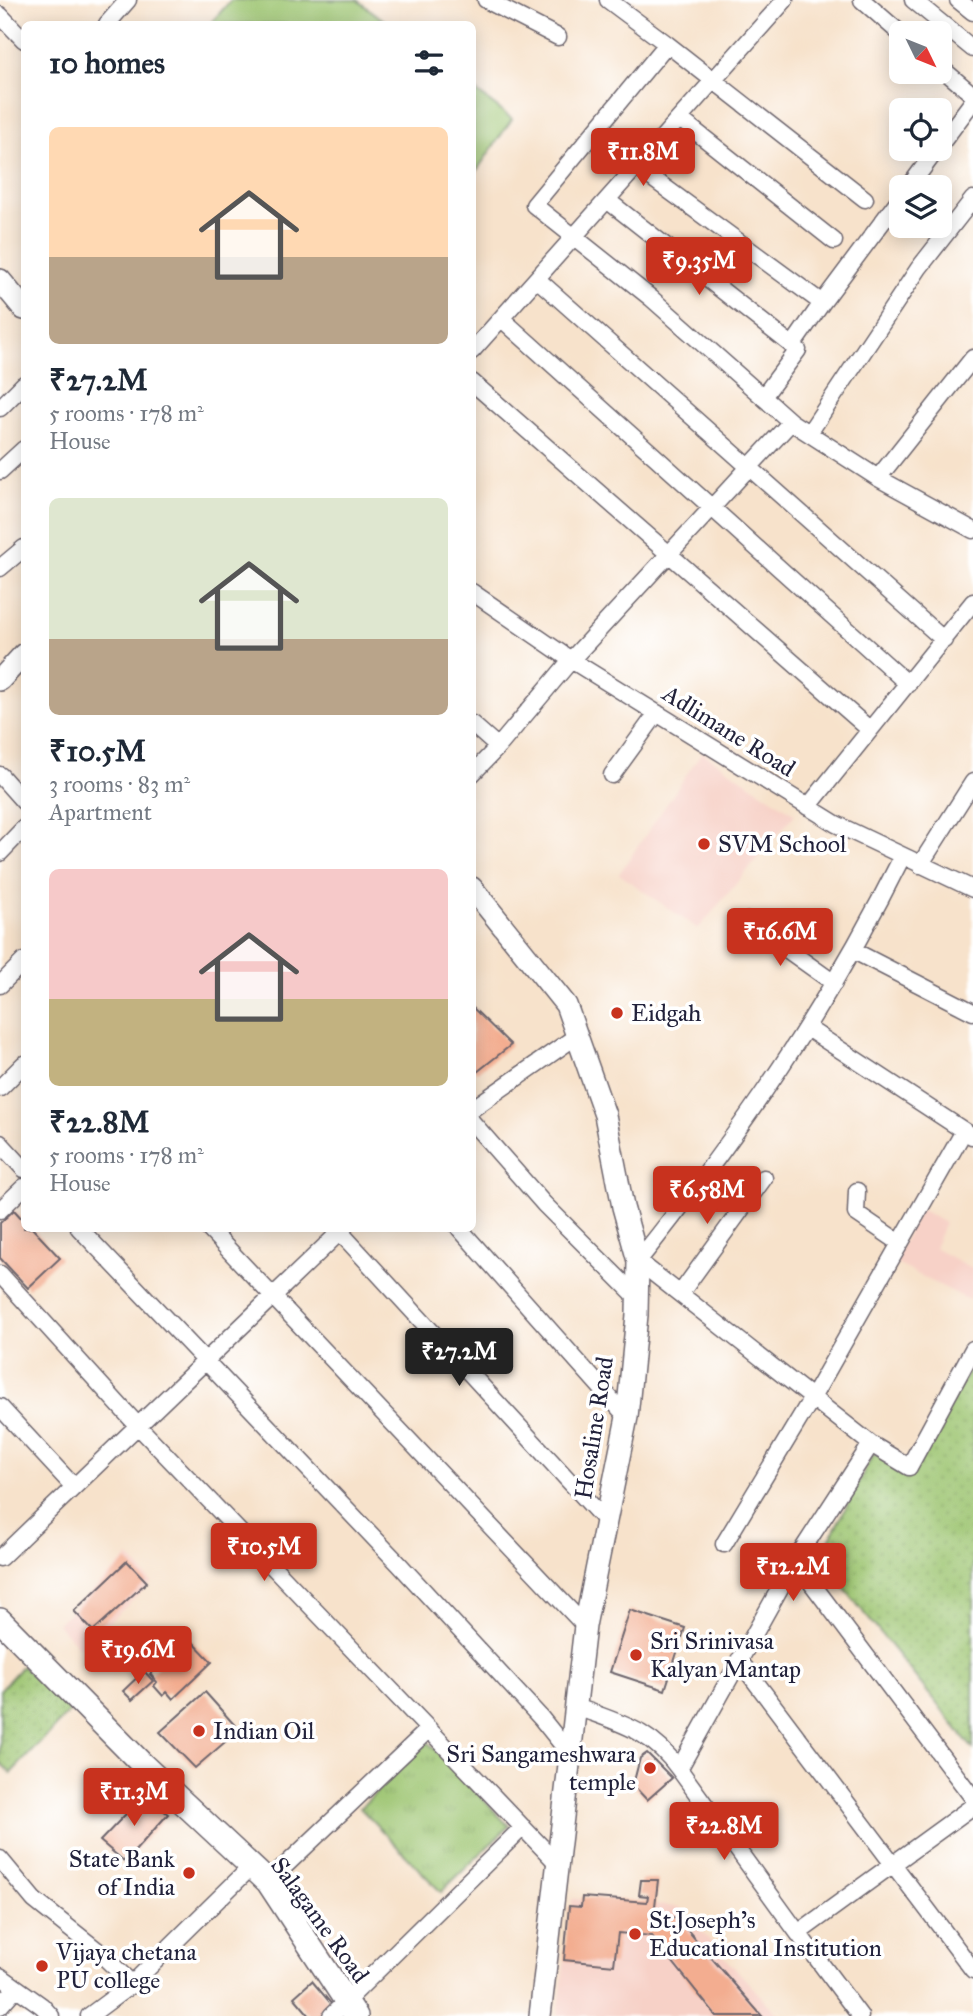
<!DOCTYPE html>
<html lang="en">
<head>
<meta charset="utf-8">
<style>
	body { margin:0; font-family:"IM FELL Great Primer",serif; background:#f6f6f7; color:#1f2937; height:100vh; display:flex; flex-direction:column; font-size:26px; white-space:nowrap }
	* { box-sizing:border-box; margin:0 }
	p { font-size:23px; color:#747a83 }
	.icon { flex:none; width:38px; height:38px; fill:none; stroke:currentColor; stroke-width:2; stroke-linecap:round; stroke-linejoin:round }
	.map { position:relative; flex:1; overflow:hidden }
	.panel { position:absolute; left:21px; top:21px; width:455px; height:1211px; display:flex; flex-direction:column; background:#fff; border-radius:10px; box-shadow:0 4px 18px #0003 }
	.panel>* { flex:none }
	.needle { width:46px; rotate:133deg }
	.tools { position:absolute; left:889px; top:21px; display:grid; gap:14px }
	.tools a { display:grid; place-items:center; width:63px; height:63px; border-radius:10px; background:#fff; box-shadow:0 4px 18px #0003; font-size:35px }
	.price { position:absolute; translate:-50% -60px; padding:0 16px; border-radius:7px; background:#c8321e; color:#fff; font-size:23px; line-height:46px; filter:drop-shadow(0 2px 4px #0008) }
	.price::after { content:''; position:absolute; left:50%; top:42px; width:21px; height:16px; margin-left:-10px; background:inherit; clip-path:polygon(0 0,100% 0,50% 100%) }
	.price.on { background:#222; color:#fff }
	ul { padding:0; list-style:none }
	li { display:grid; align-content:center; gap:14px; height:371px; padding:0 28px }
	li span { display:grid; place-items:center; height:217px; border-radius:10px; color:#555 }
	li>.icon { margin-inline-start:auto }
	span .icon { width:126px; height:126px; fill:#fffc; stroke-width:1 }
	li b { font-size:30px }
	h2 { display:flex; justify-content:space-between; align-items:center; height:84px; padding:0 28px; font-size:30px }
	.map>svg:first-child { display:block }
	.built { fill:#f7d1c7 }
	.grass { fill:url(#grass-dots); stroke:#5f7356; stroke-width:2 }
	.park { fill:url(#park-tufts); stroke:#5f7356; stroke-width:2 }
	.pitch { fill:#9cc470; stroke:#5f7356; stroke-width:2 }
	.building { fill:#f3ad90 }
	.lines { fill:none; stroke-linecap:round; stroke-linejoin:round }
	.street-casing { stroke:#6d656d; stroke-width:19 }
	.secondary-casing { stroke:#6d656d; stroke-width:24 }
	.primary-casing { stroke:#6d656d; stroke-width:26 }
	.street { stroke:#fff; stroke-width:16 }
	.secondary { stroke:#fff; stroke-width:21 }
	.primary { stroke:#fff; stroke-width:23 }
	.poi-dot { fill:#c8321e; stroke:#fff; stroke-width:2.5 }
	.labels { text-anchor:middle; stroke-width:7; stroke-linejoin:round; paint-order:stroke }
	.street-label { font-size:24px; fill:#22223b; stroke:#fff }
	.poi-label { font-size:24px; fill:#22223b; stroke:#fff; text-anchor:start }
</style>
</head>
<body>
<div class="map">
<svg width="973" height="2016" viewBox="0 0 973 2016">
	<defs>
		<pattern id="grass-dots" width="8" height="8" patternUnits="userSpaceOnUse" patternTransform="scale(1.75)"><rect width="8" height="8" fill="#9cc470"/><path d="M2 2h.1M6 6h.1" fill="none" stroke="#86a862" stroke-width="1.8" stroke-linecap="round"/></pattern>
		<pattern id="park-tufts" width="24" height="20" patternUnits="userSpaceOnUse" patternTransform="scale(1.75)"><rect width="24" height="20" fill="#9cc470"/><path d="M3 7l-1-3M5 7V3M7 7l1-3M15 17l-1-3M17 17v-4M19 17l1-3" fill="none" stroke="#86a862"/></pattern>
	</defs>
	<rect width="100%" height="100%" fill="#fff"/>
	<filter id="ink" filterUnits="userSpaceOnUse"><feTurbulence type="fractalNoise" baseFrequency=".0143" numOctaves="2"/><feDisplacementMap in="SourceGraphic" scale="14" xChannelSelector="R" yChannelSelector="G"/><feConvolveMatrix kernelMatrix="1 2 1 2 8 2 1 2 1" color-interpolation-filters="sRGB"/></filter>
	<filter id="wash" filterUnits="userSpaceOnUse"><feTurbulence type="fractalNoise" baseFrequency=".00686" numOctaves="4" result="noise"/><feDisplacementMap in="SourceGraphic" scale="28" xChannelSelector="R" yChannelSelector="G"/><feGaussianBlur stdDeviation="1.57" result="paint"/><feColorMatrix in="noise" values="0 0 0 0 0 0 0 0 0 0 0 0 0 0 0 0 0 1.4 0 .05"/><feComposite in="paint" operator="in"/></filter>
	<g filter="url(#wash)">
		<rect width="100%" height="100%" fill="#f7e2cb"/>
		<path class="built" d="M702,752L795,814L698,929L619,874Z
			M920,1209L945,1223L934,1248L973,1269V1291L969,1300L893,1262Z
			M129,1557L152,1583L80,1648L57,1624Z
			M572,1899L679,1907L779,2016H558Z"/>
		<path class="grass" d="M973,1361V1749L820,1558L873,1454L918,1464Z
			M22,1666L70,1711L11,1773L0,1763V1690Z"/>
		<path class="park" d="M428,1742L509,1826L441,1892L360,1808Z"/>
		<path class="pitch" d="M231,0H357L389,24H210Z
			M473,89L512,119L473,176Z"/>
		<g id="blocks">
			<path class="building" d="M472,1007L511,1045L477,1072L472,1068Z
				M14,1210L24,1221V1228H32L60,1258L28,1288L0,1258V1223Z
				M127,1561L147,1582L93,1631L74,1611Z
				M630,1610L685,1628L665,1690L610,1672Z
				M188,1637L212,1662L173,1699L167,1692L163,1696L154,1686L157,1682L150,1674Z
				M144,1671L153,1681L132,1700L123,1691Z
				M205,1692L239,1730L195,1768L160,1732Z
				M647,1753L672,1778L647,1800L633,1785L640,1758Z
				M144,1795L168,1814L125,1862L100,1841Z
				M641,1880H658L654,1915L677,1918L762,2016H716L652,1936L618,1933L614,1965L564,1960L569,1906L581,1907L582,1897L647,1902L648,1896L639,1895Z
				M312,1981L333,2006L321,2016H310L294,1997Z"/>
		</g>
	</g>
	<g filter="url(#ink)">
		<use href="#blocks" fill-opacity="0" stroke="#6d656d" stroke-width="2"/>
		<g class="lines">
			<defs>
				<path id="street" d="M486,0L558,37
					M608,0L667,44L534,205L651,298L791,422L878,478L973,530
					M862,0L901,34
					M913,0L973,49
					M958,0L973,12
					M0,15L24,40
					M107,24L128,0
					M667,44L865,199
					M940,67L973,95
					M680,119L834,241
					M940,145L973,101
					M637,167L822,303L792,346
					M909,187L937,149
					M607,200L798,350L763,397
					M537,279L944,640
					M822,303L901,197
					M502,319L908,684
					M472,351L785,0
					M472,382L869,729
					M0,408L24,384
					M809,433L919,268L973,199
					M0,471L24,449
					M878,478L973,358
					M0,568L24,548
					M472,592L571,660L836,824L973,889
					M472,724L498,747L571,660L791,422
					M472,774L498,747
					M0,775L24,802
					M612,775L657,713
					M808,807L973,602
					M0,853L24,828
					M920,865L973,782
					M747,921L834,983
					M854,951L973,1012
					M0,985L24,961
					M807,1028L972,1136
					M0,1088L24,1064
					M472,1109L578,1035
					M472,1122L544,1204L638,1298
					M0,1143L24,1169
					M857,1191L856,1213L900,1243
					M0,1210L24,1187
					M79,1228L399,1564L541,1718L569,1753
					M208,1228L585,1626
					M459,1228L627,1417
					M340,1232L605,1520
					M0,1274L138,1426L558,1864
					M680,1294L764,1178
					M0,1407L74,1487
					M871,1444L638,1261C742,1131 828,1006 902,857
					M724,1544L812,1398L964,1131
					M0,1558L344,1228
					M795,1561L973,1798
					M739,1660L973,1970
					M577,1707C621,1724 650,1729 679,1769L795,1561L871,1444L909,1467L973,1349
					M679,1769L798,1933
					M0,1859L34,1900L98,1951L132,1984L89,2016
					M268,1882L429,1729
					M0,1976L42,2006L51,2016
					M132,1984L251,1867
					M0,2006L16,1988
					M331,2016L523,1827
					M860,2016L798,1933L973,1806"/>
				<path id="secondary" d="M0,280L24,309
					M0,680L24,654
					M472,888L566,1005L605,1115L623,1207L638,1261L637,1315L627,1417L585,1626L540,2016"/>
				<path id="primary" d="M0,1620L143,1765L268,1882L356,2016"/>
			</defs>
			<use href="#street" class="street-casing"/>
			<use href="#secondary" class="secondary-casing"/>
			<use href="#primary" class="primary-casing"/>
			<use href="#street" class="street"/>
			<use href="#secondary" class="secondary"/>
			<use href="#primary" class="primary"/>
		</g>
	</g>
	<g class="poi-dot">
		<circle cx="704" cy="844" r="7"/>
		<circle cx="617" cy="1013" r="7"/>
		<circle cx="636" cy="1655" r="7"/>
		<circle cx="199" cy="1731" r="7"/>
		<circle cx="650" cy="1768" r="7"/>
		<circle cx="189" cy="1873" r="7"/>
		<circle cx="635" cy="1934" r="7"/>
		<circle cx="42" cy="1966" r="7"/>
	</g>
	<g class="labels">
		<g class="street-label">
			<text transform="translate(729 731) rotate(32)" y="8">Adlimane Road</text>
			<text transform="translate(594 1428) rotate(-81)" y="8">Hosaline Road</text>
			<text transform="translate(320 1920) rotate(54)" y="8">Salagame Road</text>
		</g>
		<g class="poi-label">
			<text x="718" y="852">SVM School</text>
			<text x="631" y="1021">Eidgah</text>
			<text x="650" y="1649">Sri Srinivasa<tspan x="650" dy="28">Kalyan Mantap</tspan></text>
			<text x="213" y="1739">Indian Oil</text>
			<text x="636" y="1762" text-anchor="end">Sri Sangameshwara<tspan x="636" dy="28">temple</tspan></text>
			<text x="175" y="1867" text-anchor="end">State Bank<tspan x="175" dy="28">of India</tspan></text>
			<text x="649" y="1928">St.Joseph's<tspan x="649" dy="28">Educational Institution</tspan></text>
			<text x="56" y="1960">Vijaya chetana<tspan x="56" dy="28">PU college</tspan></text>
		</g>
	</g>
</svg>
<div class="tools">
<a><svg class="needle" viewBox="-14 -14 28 28"><path d="M0-13l5 13h-10z" fill="#e53935"/><path d="M0 13l5-13h-10z" fill="#747a83"/></svg></a>
<a><svg class="icon" aria-label="locate" viewBox="0 0 24 24"><circle cx="12" cy="12" r="6"/><path d="M12 2v4M12 18v4M2 12h4M18 12h4"/></svg></a>
<a><svg class="icon" aria-label="layers" viewBox="0 0 24 24"><path d="M12 4l9 5-9 5-9-5zM3 14l9 5 9-5"/></svg></a>
</div>
<b class="price" style="left:643px;top:188px">₹11.8M</b>
<b class="price" style="left:699px;top:297px">₹9.35M</b>
<b class="price" style="left:780px;top:968px">₹16.6M</b>
<b class="price" style="left:707px;top:1226px">₹6.58M</b>
<b class="price on" style="left:459px;top:1388px">₹27.2M</b>
<b class="price" style="left:264px;top:1583px">₹10.5M</b>
<b class="price" style="left:793px;top:1603px">₹12.2M</b>
<b class="price" style="left:138px;top:1686px">₹19.6M</b>
<b class="price" style="left:134px;top:1828px">₹11.3M</b>
<b class="price" style="left:724px;top:1862px">₹22.8M</b>
<section class="panel">
<h2>10 homes<svg class="icon" aria-label="filters" viewBox="0 0 24 24"><path d="M4 7h16M4 17h16"/><circle cx="9" cy="7" r="2"/><circle cx="15" cy="17" r="2"/></svg></h2>
<ul>
<li><span style="background:linear-gradient(#ffd9b3 60%,#b9a48a 0)"><svg class="icon" aria-label="home" viewBox="0 0 24 24"><path d="M3 11l9-7 9 7M6 9v11h12V9"/></svg></span><div><b>₹27.2M</b><p>5 rooms · 178 m²</p><p>House</p></div></li>
<li><span style="background:linear-gradient(#dfe7d0 65%,#b9a48a 0)"><svg class="icon" aria-label="home" viewBox="0 0 24 24"><path d="M3 11l9-7 9 7M6 9v11h12V9"/></svg></span><div><b>₹10.5M</b><p>3 rooms · 83 m²</p><p>Apartment</p></div></li>
<li><span style="background:linear-gradient(#f6c9c9 60%,#c2b280 0)"><svg class="icon" aria-label="home" viewBox="0 0 24 24"><path d="M3 11l9-7 9 7M6 9v11h12V9"/></svg></span><div><b>₹22.8M</b><p>5 rooms · 178 m²</p><p>House</p></div></li>
</ul>
</section>
</div>
</body>
</html>
